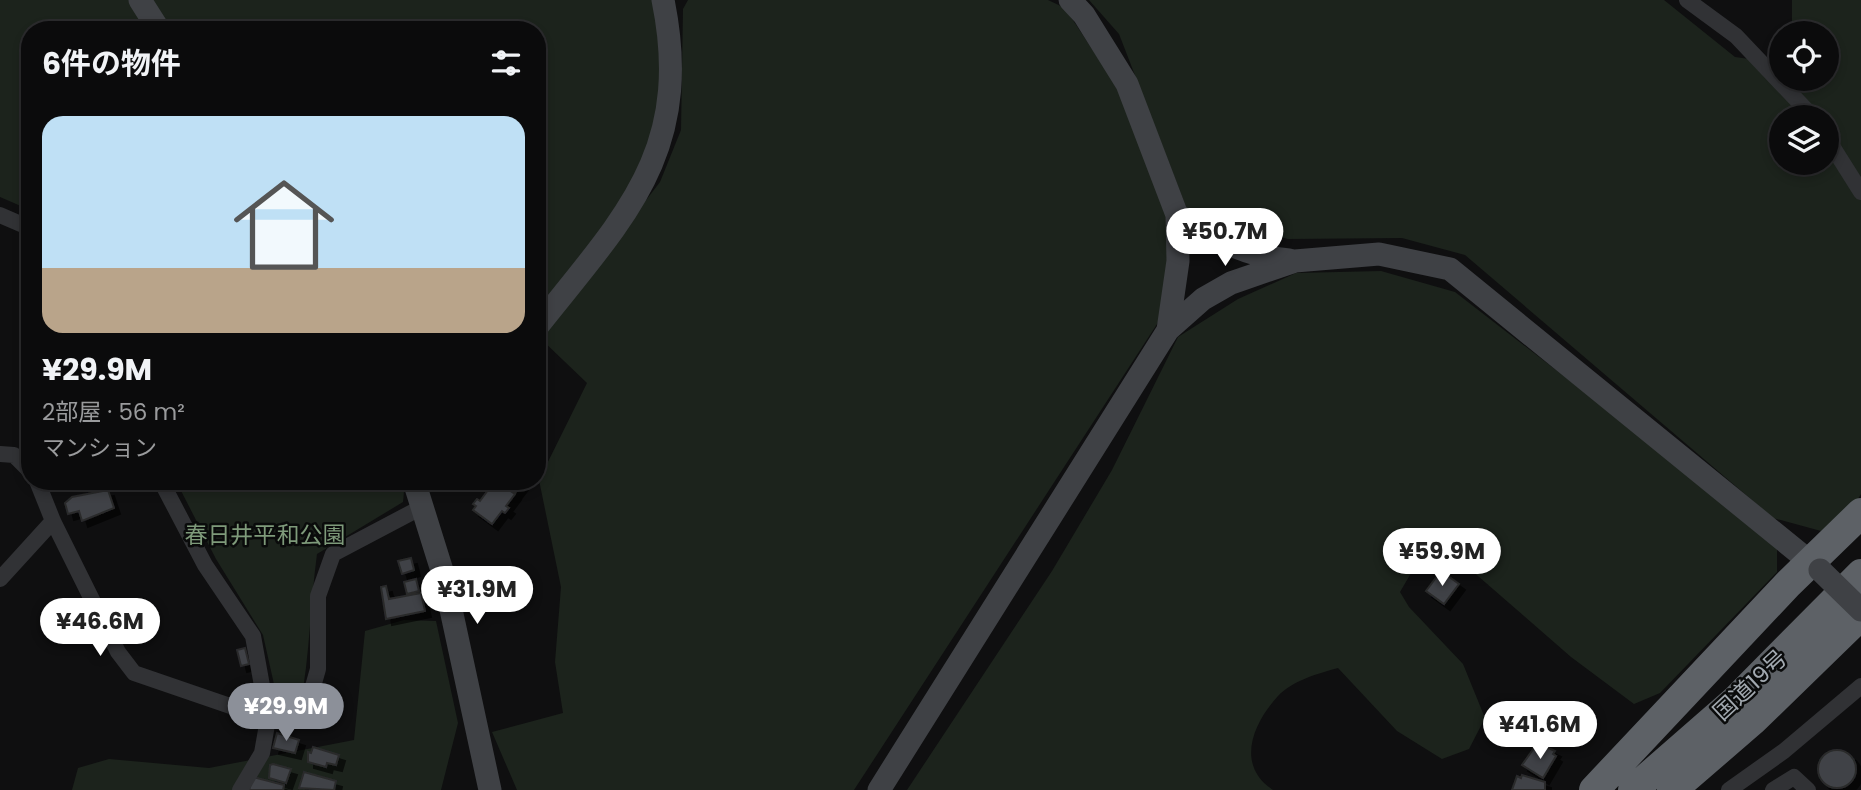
<!DOCTYPE html>
<html lang="ja">
<head>
<meta charset="utf-8">
<style>
	body { margin:0; font-family:Poppins,"Noto Sans JP",sans-serif; background:#141415; color:#f1f3f6; height:100vh; display:flex; flex-direction:column; font-size:26px; white-space:nowrap }
	* { box-sizing:border-box; margin:0 }
	p { font-size:23px; color:#9a9b9d }
	.icon { flex:none; width:38px; height:38px; fill:none; stroke:currentColor; stroke-width:2; stroke-linecap:round; stroke-linejoin:round }
	.map { position:relative; flex:1; overflow:hidden }
	.details { position:absolute; left:21px; top:21px; width:525px; height:469px; display:flex; flex-direction:column; background:#0b0b0c; border-radius:28px; box-shadow:0 4px 10px #0003,0 0 0 2px #2b2b2d }
	.details>* { flex:none }
	.controls { position:absolute; left:1769px; top:21px; display:grid; gap:14px }
	.controls a { display:grid; place-items:center; width:70px; height:70px; border-radius:50%; background:#0b0b0c; box-shadow:0 4px 10px #0003,0 0 0 2px #2b2b2d; font-size:35px }
	.price { position:absolute; translate:-50% -60px; padding:0 16px; border-radius:24px; background:#fff; color:#222; font-size:23px; line-height:46px; filter:drop-shadow(0 2px 4px #0008) }
	.price::after { content:''; position:absolute; left:50%; top:42px; width:21px; height:16px; margin-left:-10px; background:inherit; clip-path:polygon(0 0,100% 0,50% 100%) }
	.price.current { background:#8c9099; color:#fff }
	ul { padding:0; list-style:none }
	li { display:grid; align-content:center; gap:14px; height:371px; padding:0 21px }
	li span { display:grid; place-items:center; height:217px; border-radius:21px; color:#555 }
	li>.icon { margin-inline-start:auto }
	span .icon { width:126px; height:126px; fill:#fffc; stroke-width:1 }
	li b { font-size:30px }
	h2 { display:flex; justify-content:space-between; align-items:center; height:84px; padding:0 21px; font-size:30px }
	.map>svg:first-child { display:block }
	.green { fill:#1c231c; fill-rule:evenodd }
	.building { fill:#414346; stroke:#292a2c; stroke-width:2; filter:url(#shadow) }
	.lines { fill:none; stroke-linecap:round; stroke-linejoin:round }
	.street { stroke:#313235; stroke-width:16 }
	.secondary { stroke:#3f4145; stroke-width:23 }
	.highway { stroke:#5d6166; stroke-width:30 }
	.secondary-bridge { stroke:#3f4145; stroke-width:23 }
	.labels { text-anchor:middle; stroke-width:5; stroke-linejoin:round; paint-order:stroke }
	.park-label { font-size:23px; fill:#7e9a7a; stroke:#0a0b0b }
	.street-label { font-size:23px; fill:#a2a9b0; stroke:#0a0b0b }
</style>
</head>
<body>
<div class="map">
<svg width="1861" height="790" viewBox="0 0 1861 790">
	<defs>
		<filter id="shadow"><feDropShadow dx="6" dy="6" stdDeviation="0" flood-color="#0009"/></filter>
	</defs>
	<rect width="100%" height="100%" fill="#0f0f10"/>
	<path class="green" d="M0,0H654C659,31 665,64 662,96C654,180 587,246 537,310V30H30V210L0,197Z
		M688,0H1048L1065,8L1121,93L1170,221L1169,274L1159,321L854,790H517L492,732L563,713L555,662L561,587L539,480L587,383L540,338L660,182L681,130L683,9Z
		M1089,0H1664L1735,57L1778,63L1781,56L1782,79H1827V33H1792V0H1861V494L1853,507L1821,531L1773,518L1465,255L1402,238L1288,239L1188,212L1119,34ZM1782,117H1827V163H1782Z
		M1381,271L1455,292L1777,541V572L1660,693L1634,704L1571,657L1463,563L1436,559L1414,568L1400,592L1409,607L1463,664L1485,718L1469,749L1442,759L1397,731L1338,668C1319,673 1292,681 1278,696C1253,723 1235,765 1273,790H907L1052,571L1112,470L1178,337L1238,299L1296,273Z
		M176,481H405L403,502L317,554C310,605 310,656 300,707L280,711L263,635L216,559Z
		M404,620L436,621L458,723L441,790H72L78,768L109,759L209,768L354,740L365,631Z"/>
	<path class="building" d="M495,481L515,494L506,506L509,508L505,513L502,511L492,524L473,510L476,506L473,504L477,499L480,501L488,490L485,488L489,483L492,485Z
		M499,481H519L522,484L515,493Z
		M108,490L114,508L82,521L79,511L68,514L65,503L72,497Z
		M411,558L414,570L402,574L398,561Z
		M1441,571L1459,584L1444,604L1426,591Z
		M416,579L419,591L407,594L404,582Z
		M386,586L389,599L421,593L425,611L386,619L381,587Z
		M245,648L249,664L241,666L237,650Z
		M277,733L299,740L295,753L273,748Z
		M1544,746L1555,751L1553,754L1556,756L1543,778L1522,765L1534,748L1538,750Z
		M313,747L339,755L336,765L327,763L326,767L308,762V752L311,753Z
		M1818 769a19 19 0 1 1 38 0a19 19 0 1 1-38 0Z
		M273,764L291,769L286,783L269,778L270,765Z
		M304,772L336,781L334,790L299,788Z
		M1522,775L1545,782V790H1512L1517,776L1521,778Z
		M253,777L284,785L283,790H249Z"/>
	<g class="lines">
		<path class="street" d="M1687,0L1736,36L1813,117
			M1827,138L1861,192
			M0,215L30,228
			M0,454L14,455L30,471
			M37,481L53,521L118,652L134,673L268,719L262,753L240,790
			M161,481L205,565L253,636L268,719L290,722L306,711L318,669V596L333,554L424,506
			M0,579L53,521
			M1729,790L1784,751L1861,686
			M1773,790L1794,777L1808,790"/>
		<path class="secondary" d="M140,0L159,30
			M1177,215C1218,238 1239,255 1289,260
			M537,327C624,217 694,152 663,0
			M1168,330L1203,299L1231,283L1295,261L1379,254L1450,269L1820,570
			M414,481L444,577L490,790
			M879,790L1168,330L1178,261L1177,215L1127,84L1084,15L1070,0"/>
		<path class="highway" d="M1594,790L1788,584L1861,513
			M1633,790L1736,700L1861,574
			M1672,790L1752,721L1861,615"/>
		<path class="secondary-bridge" d="M1820,570L1861,610"/>
	</g>
	<g class="labels">
		<g class="park-label">
			<text x="265" y="543">春日井平和公園</text>
		</g>
		<g class="street-label">
			<text transform="translate(1750 685) rotate(-43)" y="8">国道19号</text>
		</g>
	</g>
</svg>
<div class="controls">
<a><svg class="icon" aria-label="locate" viewBox="0 0 24 24"><circle cx="12" cy="12" r="6"/><path d="M12 2v4M12 18v4M2 12h4M18 12h4"/></svg></a>
<a><svg class="icon" aria-label="layers" viewBox="0 0 24 24"><path d="M12 4l9 5-9 5-9-5zM3 14l9 5 9-5"/></svg></a>
</div>
<b class="price" style="left:1225px;top:268px">¥50.7M</b>
<b class="price" style="left:1442px;top:588px">¥59.9M</b>
<b class="price" style="left:477px;top:626px">¥31.9M</b>
<b class="price" style="left:100px;top:658px">¥46.6M</b>
<b class="price current" style="left:286px;top:743px">¥29.9M</b>
<b class="price" style="left:1540px;top:761px">¥41.6M</b>
<section class="details">
<h2>6件の物件<svg class="icon" aria-label="filters" viewBox="0 0 24 24"><path d="M4 7h16M4 17h16"/><circle cx="9" cy="7" r="2"/><circle cx="15" cy="17" r="2"/></svg></h2>
<ul>
<li><span style="background:linear-gradient(#bfe0f5 70%,#b9a48a 0)"><svg class="icon" aria-label="home" viewBox="0 0 24 24"><path d="M3 11l9-7 9 7M6 9v11h12V9"/></svg></span><div><b>¥29.9M</b><p>2部屋 · 56 m²</p><p>マンション</p></div></li>
</ul>
</section>
</div>
</body>
</html>
